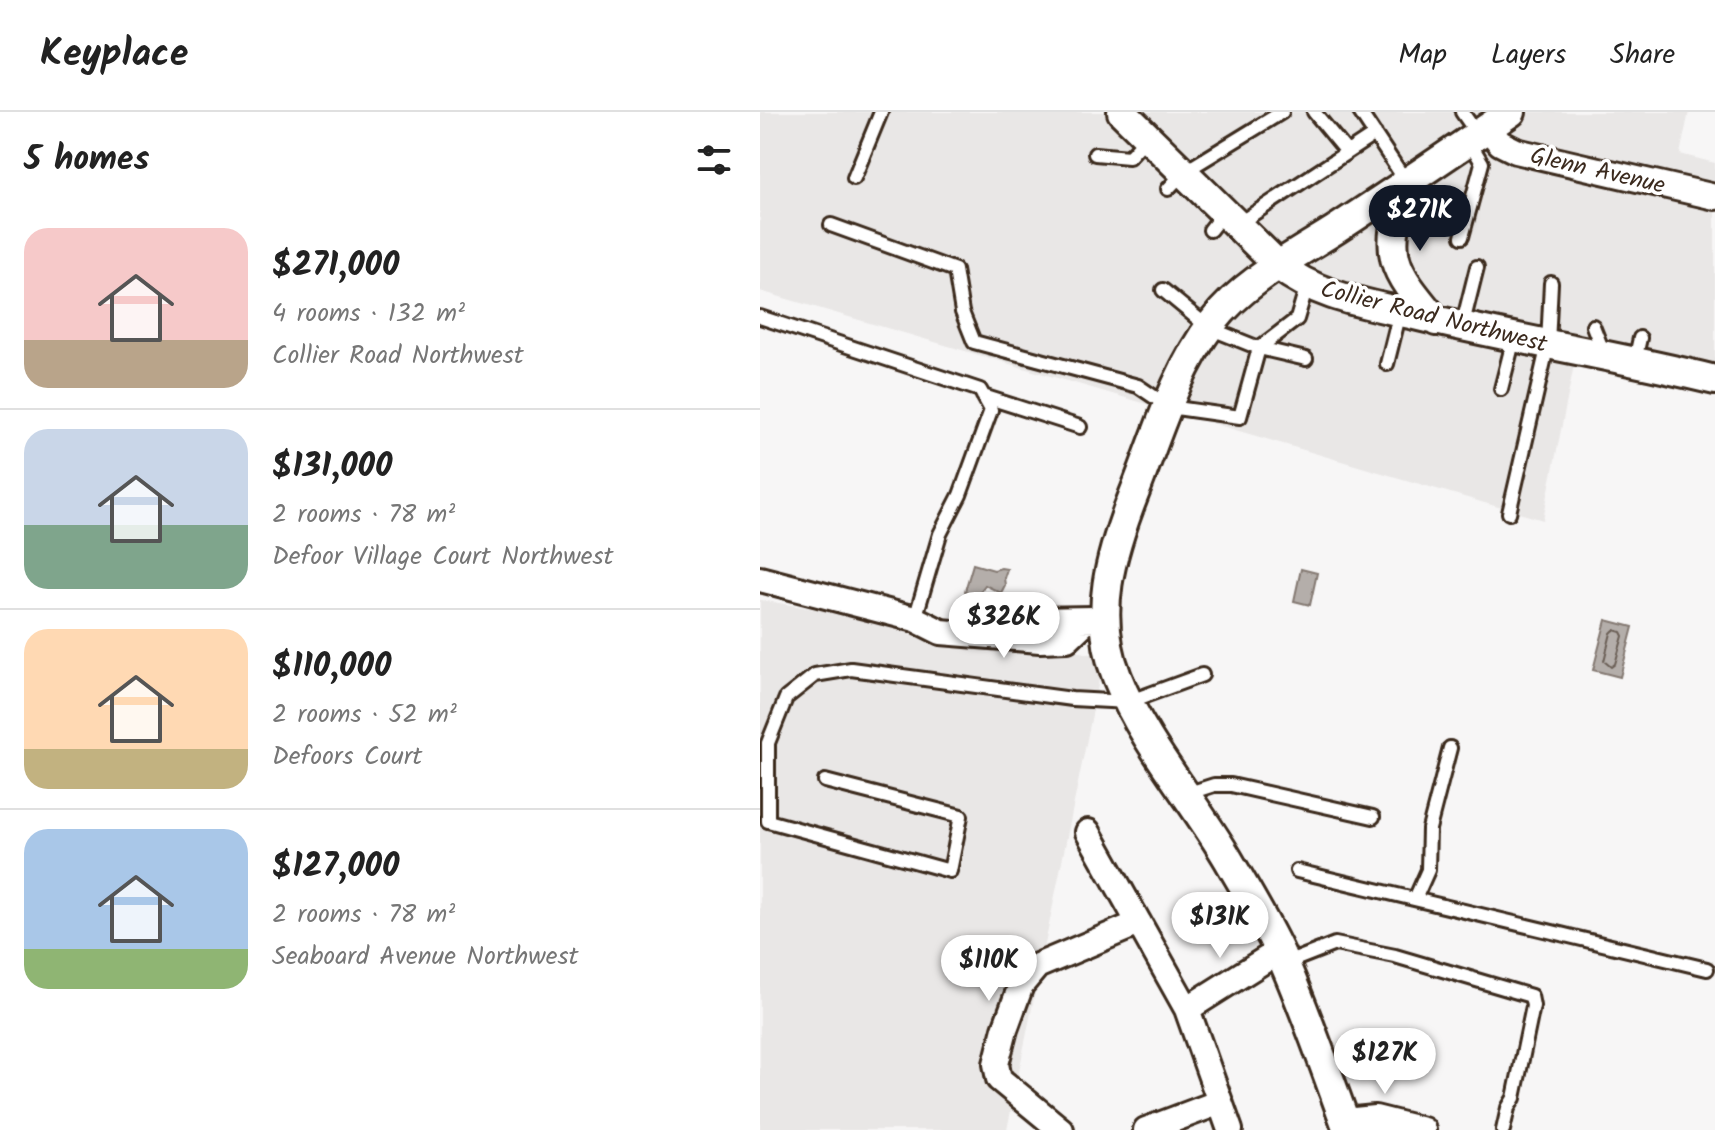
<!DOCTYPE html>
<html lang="en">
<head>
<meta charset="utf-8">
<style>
	body { margin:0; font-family:Kalam,sans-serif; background:#f2f2f2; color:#222; height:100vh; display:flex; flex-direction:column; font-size:30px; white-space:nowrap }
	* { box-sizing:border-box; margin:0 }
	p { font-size:26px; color:#767676 }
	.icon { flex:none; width:44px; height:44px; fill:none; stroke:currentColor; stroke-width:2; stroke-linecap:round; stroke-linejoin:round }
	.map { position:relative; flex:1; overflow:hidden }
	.side { display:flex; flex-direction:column; background:#fff; width:760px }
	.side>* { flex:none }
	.price { position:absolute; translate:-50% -68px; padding:0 18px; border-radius:28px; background:#fff; color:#222; font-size:26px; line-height:52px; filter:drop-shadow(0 2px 4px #0008) }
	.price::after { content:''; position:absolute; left:50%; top:48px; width:24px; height:18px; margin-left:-12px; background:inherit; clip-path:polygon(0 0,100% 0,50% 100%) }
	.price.current { background:#111827; color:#fff }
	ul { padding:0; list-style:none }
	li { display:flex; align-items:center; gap:24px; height:200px; padding:0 24px }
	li+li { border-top:2px solid #e0e0e0 }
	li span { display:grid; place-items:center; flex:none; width:224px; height:160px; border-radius:24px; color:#555 }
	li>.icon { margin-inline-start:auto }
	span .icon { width:96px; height:96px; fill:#fffc; stroke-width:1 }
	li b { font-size:34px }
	h2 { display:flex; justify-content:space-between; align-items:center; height:96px; padding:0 24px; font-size:34px }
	header { display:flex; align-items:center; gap:48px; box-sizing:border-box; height:112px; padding:0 40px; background:#fff; border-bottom:2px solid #e0e0e0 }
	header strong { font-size:38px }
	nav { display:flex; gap:44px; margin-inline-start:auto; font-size:28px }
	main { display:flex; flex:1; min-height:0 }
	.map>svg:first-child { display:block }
	.built { fill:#e9e7e6 }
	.water { fill:#b4aeaa; stroke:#847972; stroke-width:2 }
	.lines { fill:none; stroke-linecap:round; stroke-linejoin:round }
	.shore { stroke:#6b5f56; stroke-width:2 }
	.service-casing { stroke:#3b2a1e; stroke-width:18 }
	.minor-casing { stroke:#3b2a1e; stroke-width:30 }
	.tertiary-casing { stroke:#3b2a1e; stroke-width:34 }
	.service { stroke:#fff; stroke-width:12 }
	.minor { stroke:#fff; stroke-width:24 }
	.tertiary { stroke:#fff; stroke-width:28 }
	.labels { text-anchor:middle; stroke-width:7; stroke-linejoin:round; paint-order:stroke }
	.street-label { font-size:24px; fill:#3b2a1e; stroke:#fff }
</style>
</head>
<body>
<header>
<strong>Keyplace</strong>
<nav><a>Map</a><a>Layers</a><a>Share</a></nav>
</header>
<main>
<section class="side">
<h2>5 homes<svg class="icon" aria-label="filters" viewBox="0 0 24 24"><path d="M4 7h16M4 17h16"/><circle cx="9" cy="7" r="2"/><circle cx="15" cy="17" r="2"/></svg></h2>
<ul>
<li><span style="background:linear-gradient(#f6c9c9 70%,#b9a48a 0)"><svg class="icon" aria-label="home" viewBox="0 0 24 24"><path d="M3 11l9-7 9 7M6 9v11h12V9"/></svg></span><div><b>$271,000</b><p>4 rooms · 132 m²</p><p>Collier Road Northwest</p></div></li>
<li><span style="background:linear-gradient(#c9d6e8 60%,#7fa58c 0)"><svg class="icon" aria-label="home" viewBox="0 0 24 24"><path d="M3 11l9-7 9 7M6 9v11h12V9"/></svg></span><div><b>$131,000</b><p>2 rooms · 78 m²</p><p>Defoor Village Court Northwest</p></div></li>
<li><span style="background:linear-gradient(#ffd9b3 75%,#c2b280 0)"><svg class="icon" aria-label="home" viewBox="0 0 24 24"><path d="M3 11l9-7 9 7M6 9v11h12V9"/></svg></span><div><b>$110,000</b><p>2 rooms · 52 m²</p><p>Defoors Court</p></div></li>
<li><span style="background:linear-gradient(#a9c7e8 75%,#8fb573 0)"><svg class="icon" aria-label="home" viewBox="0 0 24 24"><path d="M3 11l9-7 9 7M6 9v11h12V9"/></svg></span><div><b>$127,000</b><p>2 rooms · 78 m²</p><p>Seaboard Avenue Northwest</p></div></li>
</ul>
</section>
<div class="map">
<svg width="955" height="1018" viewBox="0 0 955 1018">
	<rect width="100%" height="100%" fill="#f7f6f6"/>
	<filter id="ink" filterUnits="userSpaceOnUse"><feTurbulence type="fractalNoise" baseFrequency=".0125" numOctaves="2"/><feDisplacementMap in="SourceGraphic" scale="16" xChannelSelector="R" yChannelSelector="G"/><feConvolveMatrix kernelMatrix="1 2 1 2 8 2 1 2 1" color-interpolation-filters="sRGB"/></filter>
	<g filter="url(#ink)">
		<path class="built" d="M0,0H929L920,42L955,51V272L817,238L783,408L0,179Z
			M0,488L344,544L247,1018H0Z"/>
		<path class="water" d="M213,452L234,458L241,456L247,457L244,466L245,473L241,481L225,473L219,481L209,487L205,479Z
			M541,457L557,461L550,493L534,489Z
			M846,508L873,515L860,565L833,558Z"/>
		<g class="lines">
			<path class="shore" d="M854,518L861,520L863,524L855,552L851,555L844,549L851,521Z"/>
			<defs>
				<path id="service" d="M554,0L587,40
					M600,0L647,71
					M702,0L718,23
					M335,42L369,45L387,25
					M94,66L121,0
					M408,77L424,60L522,0
					M478,112L615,22
					M71,113L195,158L202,200L214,230L378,274L409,295L480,305L499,236L537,207L547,173
					M450,118L465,99
					M702,125L722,51L709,29
					M403,178L449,216L499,236L546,247
					M0,205L220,278L231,298L200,383L180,422L155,507
					M833,214L844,242
					M702,215L717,155
					M875,248L880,226
					M627,252L640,200
					M741,277L754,226
					M223,284L320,315
					M749,401L788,232L791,171
					M65,669L201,704L190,759L8,709V631L26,586L55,563L91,557L312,587L368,590L442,563
					M426,682L454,673H471L613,705
					M537,759L947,857
					M655,787L668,758L669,717L690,636
					M524,852L575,832L635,844L771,884L773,894L754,986L748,996L743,1018"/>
				<path id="minor" d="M728,16L740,31L756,39L955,85
					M0,467L155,507L181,520L280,528L307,527L326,509
					M236,516L272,508L334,507
					M328,720L427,897L470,1018
					M427,897L519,839
					M585,1009L615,1006L663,1018
					M301,1018L239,967L236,952L245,917L261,873L277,854L379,811
					M386,1018L460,990"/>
				<path id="tertiary" d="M362,0L519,154C557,184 604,191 650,202C751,227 854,243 955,268
					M644,73C625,145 629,153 676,209
					M588,1018C566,959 546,899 520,841C505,809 486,778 468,747C432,686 383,631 357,565C332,502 351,441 374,382C397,324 415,260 453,210C484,169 536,143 578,116C636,78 694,39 751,0"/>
			</defs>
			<use href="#service" class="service-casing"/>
			<use href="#minor" class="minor-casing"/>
			<use href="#tertiary" class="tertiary-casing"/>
			<use href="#service" class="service"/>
			<use href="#minor" class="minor"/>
			<use href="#tertiary" class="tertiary"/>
		</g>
	</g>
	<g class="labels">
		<g class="street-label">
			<text transform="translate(838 58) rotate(13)" y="8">Glenn Avenue</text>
			<text transform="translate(674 204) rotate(14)" y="8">Collier Road Northwest</text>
		</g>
	</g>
</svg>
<b class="price current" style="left:660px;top:141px">$271K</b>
<b class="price" style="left:244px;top:548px">$326K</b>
<b class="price" style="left:460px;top:848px">$131K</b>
<b class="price" style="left:229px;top:891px">$110K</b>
<b class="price" style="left:625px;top:984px">$127K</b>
</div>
</main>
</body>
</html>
